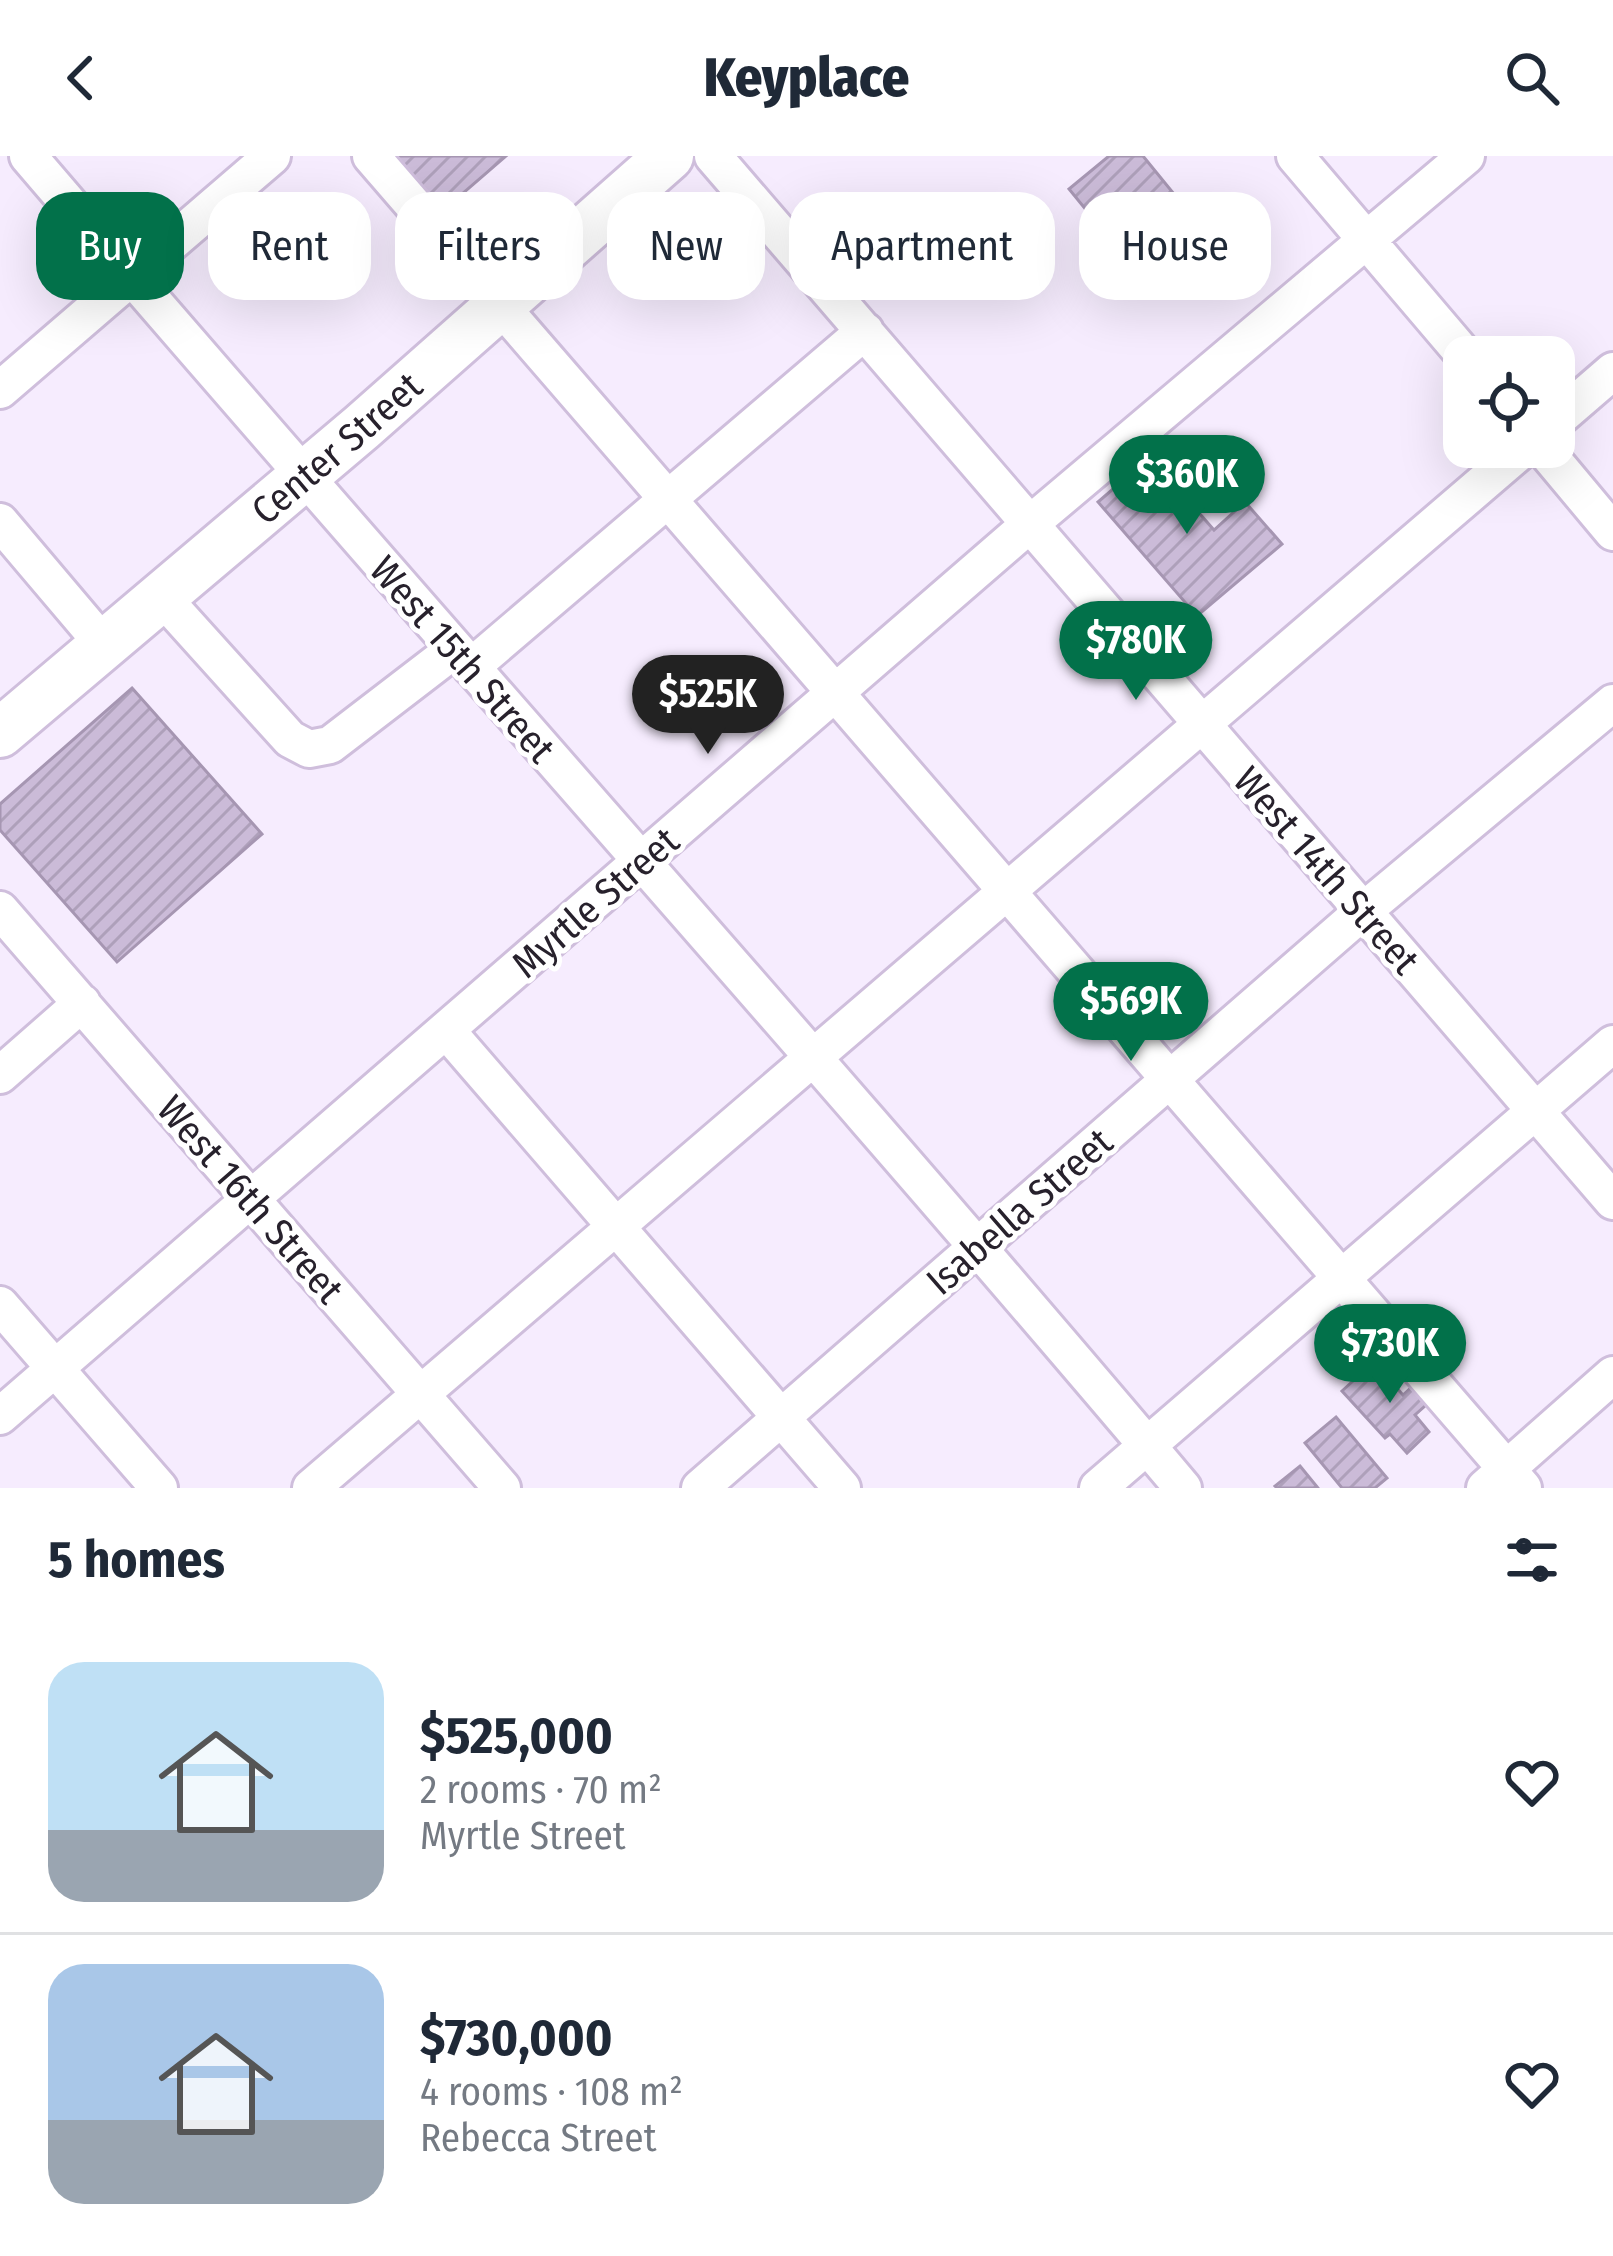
<!DOCTYPE html>
<html lang="en">
<head>
<meta charset="utf-8">
<style>
	body { margin:0; font-family:"Fira Sans Condensed",sans-serif; background:#f6f6f7; color:#1f2937; height:100vh; display:flex; flex-direction:column; font-size:45px; white-space:nowrap }
	* { box-sizing:border-box; margin:0 }
	p { font-size:39px; color:#747a83 }
	.icon { flex:none; width:66px; height:66px; fill:none; stroke:currentColor; stroke-width:2; stroke-linecap:round; stroke-linejoin:round }
	.map { position:relative; height:1332px; overflow:hidden }
	.details { display:flex; flex-direction:column; background:#fff; flex:1 }
	.details>* { flex:none }
	.guide { position:absolute; left:36px; top:36px; width:1542px; height:108px; display:flex; gap:24px }
	.buttons { position:absolute; left:1443px; top:180px; display:grid; gap:24px }
	.buttons a { display:grid; place-items:center; width:132px; height:132px; border-radius:24px; background:#fff; box-shadow:0 12px 48px #0002; font-size:60px }
	.price { position:absolute; translate:-50% -102px; padding:0 27px; border-radius:42px; background:#02714a; color:#fff; font-size:39px; line-height:78px; filter:drop-shadow(0 3px 6px #0008) }
	.price::after { content:''; position:absolute; left:50%; top:72px; width:36px; height:27px; margin-left:-18px; background:inherit; clip-path:polygon(0 0,100% 0,50% 100%) }
	.price.active { background:#222; color:#fff }
	ul { padding:0; list-style:none }
	li { display:flex; align-items:center; gap:36px; height:300px; padding:0 48px }
	li+li { border-top:3px solid #e0e1e3 }
	li span { display:grid; place-items:center; flex:none; width:336px; height:240px; border-radius:36px; color:#555 }
	li>.icon { margin-inline-start:auto }
	span .icon { width:144px; height:144px; fill:#fffc; stroke-width:1 }
	li b { font-size:51px }
	h2 { display:flex; justify-content:space-between; align-items:center; height:144px; padding:0 48px; font-size:51px }
	.tag { padding:0 42px; border-radius:36px; background:#fff; box-shadow:0 12px 48px #0002; font-size:42px; line-height:108px }
	.tag.active { background:#02714a; color:#fff }
	header { display:flex; justify-content:space-between; align-items:center; height:156px; padding:0 48px; background:#fff; font-size:54px; font-weight:800 }
	.map>svg:first-child { display:block }
	.building { fill:url(#building-hatch); stroke:#a696b2; stroke-width:3 }
	.lines { fill:none; stroke-linecap:round; stroke-linejoin:round }
	.minor-casing { stroke:#cfbedc; stroke-width:42 }
	.major-casing { stroke:#cfbedc; stroke-width:54 }
	.minor { stroke:#fff; stroke-width:36 }
	.major { stroke:#fff; stroke-width:48 }
	.labels { text-anchor:middle; stroke-width:10; stroke-linejoin:round; paint-order:stroke }
	.street-label { font-size:39px; fill:#27212c; stroke:#fff }
</style>
</head>
<body>
<header><svg class="icon" aria-label="back" viewBox="0 0 24 24"><path d="M15 5l-7 7 7 7"/></svg>Keyplace<svg class="icon" aria-label="search" viewBox="0 0 24 24"><circle cx="10" cy="10" r="6"/><path d="M15 15l6 6"/></svg></header>
<div class="map">
<svg width="1613" height="1332" viewBox="0 0 1613 1332">
	<defs>
		<pattern id="building-hatch" width="6" height="6" patternUnits="userSpaceOnUse" patternTransform="scale(3)"><rect width="6" height="6" fill="#cbbbd8"/><path d="M-1 1l2-2M0 6l6-6M5 7l2-2" fill="none" stroke="#aea0ba"/></pattern>
	</defs>
	<rect width="100%" height="100%" fill="#f6ecfe"/>
	<path class="building" d="M389,0H506L439,58Z
		M1109,0H1143L1196,65L1136,115L1069,33Z
		M1150,301L1214,374L1245,346L1282,388L1197,460L1098,346Z
		M132,532L262,678L117,806L0,674V648Z
		M1374,1206L1403,1239L1418,1225L1434,1242L1415,1259L1429,1276L1407,1297L1390,1278L1385,1282L1342,1235Z
		M1336,1261L1387,1322L1375,1332H1342L1305,1287Z
		M1300,1310L1318,1332H1277L1275,1330Z"/>
	<g class="lines">
		<defs>
			<path id="minor" d="M28,0C410,447 804,883 1183,1332
				M371,0L1523,1332
				M713,0L1613,1045
				M1295,0L1466,201
				M0,234L272,0
				M1554,266L1613,215
				M1542,291L1613,376
				M0,366L104,489
				M161,440L290,583L309,593L330,589L455,493
				M471,511L865,175
				M0,754L502,1332
				M446,874L842,1332
				M0,919L82,847
				M0,1149L159,1332
				M0,1260L1031,367L1466,0
				M311,1332L1525,291
				M700,1332L1362,756L1613,547
				M1098,1332L1613,888
				M1485,1332L1613,1219"/>
			<g id="major">
				<path id="s1" d="M0,577L362,271L669,0"/>
			</g>
		</defs>
		<use href="#minor" class="minor-casing"/>
		<use href="#major" class="major-casing"/>
		<use href="#minor" class="minor"/>
		<use href="#major" class="major"/>
	</g>
	<g class="labels">
		<g class="street-label">
			<text dy="14" stroke="none"><textPath href="#s1" startOffset="441">Center Street</textPath></text>
			<text transform="translate(463 503) rotate(49)" y="14">West 15th Street</text>
			<text transform="translate(1327 714) rotate(49)" y="14">West 14th Street</text>
			<text transform="translate(595 746) rotate(-41)" y="14">Myrtle Street</text>
			<text transform="translate(251 1043) rotate(49)" y="14">West 16th Street</text>
			<text transform="translate(1019 1055) rotate(-41)" y="14">Isabella Street</text>
		</g>
	</g>
</svg>
<div class="buttons">
<a><svg class="icon" aria-label="locate" viewBox="0 0 24 24"><circle cx="12" cy="12" r="6"/><path d="M12 2v4M12 18v4M2 12h4M18 12h4"/></svg></a>
</div>
<b class="price" style="left:1187px;top:381px">$360K</b>
<b class="price" style="left:1136px;top:547px">$780K</b>
<b class="price active" style="left:708px;top:601px">$525K</b>
<b class="price" style="left:1131px;top:908px">$569K</b>
<b class="price" style="left:1390px;top:1250px">$730K</b>
<div class="guide">
<a class="tag active">Buy</a>
<a class="tag">Rent</a>
<a class="tag">Filters</a>
<a class="tag">New</a>
<a class="tag">Apartment</a>
<a class="tag">House</a>
</div>
</div>
<section class="details">
<h2>5 homes<svg class="icon" aria-label="filters" viewBox="0 0 24 24"><path d="M4 7h16M4 17h16"/><circle cx="9" cy="7" r="2"/><circle cx="15" cy="17" r="2"/></svg></h2>
<ul>
<li><span style="background:linear-gradient(#bfe0f5 70%,#9aa5b1 0)"><svg class="icon" aria-label="home" viewBox="0 0 24 24"><path d="M3 11l9-7 9 7M6 9v11h12V9"/></svg></span><div><b>$525,000</b><p>2 rooms · 70 m²</p><p>Myrtle Street</p></div><svg class="icon" aria-label="heart" viewBox="0 0 24 24"><path d="M12 20l-8-8c-3-5 5-10 8-4 3-6 11-1 8 4z"/></svg></li>
<li><span style="background:linear-gradient(#a9c7e8 65%,#9aa5b1 0)"><svg class="icon" aria-label="home" viewBox="0 0 24 24"><path d="M3 11l9-7 9 7M6 9v11h12V9"/></svg></span><div><b>$730,000</b><p>4 rooms · 108 m²</p><p>Rebecca Street</p></div><svg class="icon" aria-label="heart" viewBox="0 0 24 24"><path d="M12 20l-8-8c-3-5 5-10 8-4 3-6 11-1 8 4z"/></svg></li>
</ul>
</section>
</body>
</html>
